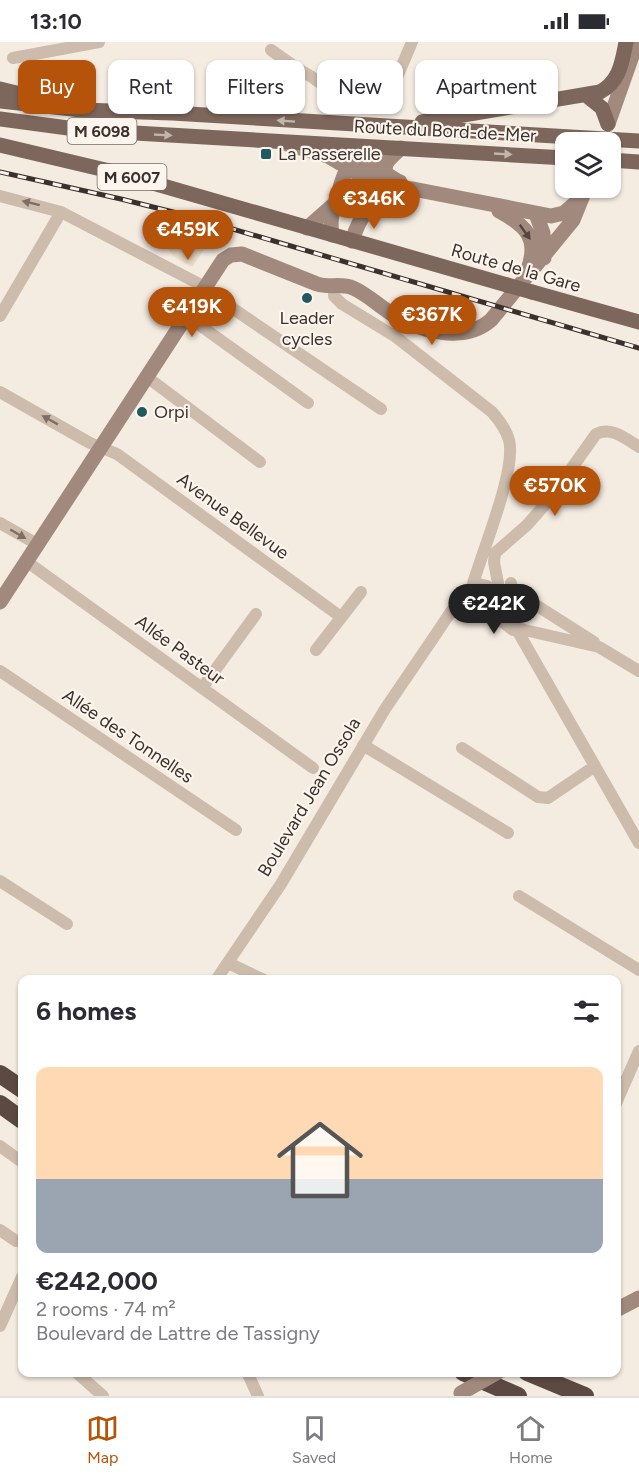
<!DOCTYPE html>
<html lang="en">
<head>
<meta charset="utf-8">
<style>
	body { margin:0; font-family:Figtree,sans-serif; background:#f7f7f7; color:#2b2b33; height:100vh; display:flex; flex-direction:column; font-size:22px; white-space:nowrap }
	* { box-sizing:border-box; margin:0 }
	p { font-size:20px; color:#7c7c81 }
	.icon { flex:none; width:33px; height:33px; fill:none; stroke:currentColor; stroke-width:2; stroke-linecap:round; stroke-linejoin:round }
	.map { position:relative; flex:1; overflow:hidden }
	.drawer { position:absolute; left:18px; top:933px; width:603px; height:402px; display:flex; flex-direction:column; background:#fff; border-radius:12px; box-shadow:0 2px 4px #0004 }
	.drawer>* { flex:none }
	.hud { position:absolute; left:18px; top:18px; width:603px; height:54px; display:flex; gap:12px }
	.tools { position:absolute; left:555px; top:90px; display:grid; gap:12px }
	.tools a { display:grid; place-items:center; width:66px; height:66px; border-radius:12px; background:#fff; box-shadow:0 2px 4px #0004; font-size:30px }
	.price { position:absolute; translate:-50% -51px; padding:0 14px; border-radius:21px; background:#b45309; color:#fff; font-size:20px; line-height:39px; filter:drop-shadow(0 2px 3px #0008) }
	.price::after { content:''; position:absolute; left:50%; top:36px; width:18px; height:14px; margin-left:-9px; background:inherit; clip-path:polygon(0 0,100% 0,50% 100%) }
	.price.active { background:#222; color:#fff }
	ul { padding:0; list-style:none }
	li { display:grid; align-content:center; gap:12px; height:318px; padding:0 18px }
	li+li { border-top:2px solid #e1e1e2 }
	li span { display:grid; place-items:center; height:186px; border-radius:12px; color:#555 }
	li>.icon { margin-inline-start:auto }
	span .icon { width:108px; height:108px; fill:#fffc; stroke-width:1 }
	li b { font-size:26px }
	h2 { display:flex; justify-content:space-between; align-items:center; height:72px; padding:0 18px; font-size:26px }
	.tag { padding:0 21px; border-radius:12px; background:#fff; box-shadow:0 2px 4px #0004; font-size:21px; line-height:54px }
	.tag.active { background:#b45309; color:#fff }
	.status { display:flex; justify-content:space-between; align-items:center; height:42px; padding:0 30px; background:#fff; direction:ltr }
	.status svg { height:16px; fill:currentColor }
	.menu { display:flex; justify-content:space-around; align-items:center; height:84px; border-top:2px solid #e1e1e2; background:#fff; font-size:16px; color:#7c7c81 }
	.menu a { display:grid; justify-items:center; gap:3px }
	.menu .active { color:#b45309 }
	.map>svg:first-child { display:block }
	.plaza { fill:#ecdcc8 }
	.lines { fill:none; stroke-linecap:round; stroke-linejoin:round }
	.street-tunnel { stroke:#cfc6bd; stroke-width:12; stroke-dasharray:12 6; stroke-linecap:butt }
	.street { stroke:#cdbbac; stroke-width:12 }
	.secondary { stroke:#a18a7d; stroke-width:15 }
	.primary { stroke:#7d675c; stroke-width:15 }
	.highway { stroke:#5c4a42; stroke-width:18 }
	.rail-casing { stroke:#3b302b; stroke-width:5 }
	.rail { stroke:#fbf5ee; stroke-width:3; stroke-dasharray:9; stroke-linecap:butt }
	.secondary-bridge { stroke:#a18a7d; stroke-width:15 }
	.primary-bridge { stroke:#7d675c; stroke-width:15 }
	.oneway { fill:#c2b5ac }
	.oneway2 { fill:#7d6f65 }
	.oneway3 { fill:#544640 }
	.poi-dot { fill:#1f5a5e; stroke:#fbf5ee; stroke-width:2 }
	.labels { text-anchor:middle; stroke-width:4.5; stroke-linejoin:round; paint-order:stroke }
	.shield { fill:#fbf5ee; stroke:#756b66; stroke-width:1.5 }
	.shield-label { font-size:16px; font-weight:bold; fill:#3b302b }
	.street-label { font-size:18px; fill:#3b302b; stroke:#fbf5ee }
	.poi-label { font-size:18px; fill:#3b302b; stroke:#fbf5ee; text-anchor:start }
</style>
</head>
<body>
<div class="status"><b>13:10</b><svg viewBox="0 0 49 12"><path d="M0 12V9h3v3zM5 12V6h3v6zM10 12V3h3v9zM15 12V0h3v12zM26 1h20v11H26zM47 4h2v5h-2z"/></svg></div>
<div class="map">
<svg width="639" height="1354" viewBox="0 0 639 1354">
	<rect width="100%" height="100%" fill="#f4ebe1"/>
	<path class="plaza" d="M162,190L205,201L203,209L192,225L173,214L168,206L158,202Z"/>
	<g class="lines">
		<path class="street-tunnel" d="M213,253L235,268"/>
		<path class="street" d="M271,8L298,27L312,35L352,65L357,66L367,61L385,43L395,40L412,0
			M13,16L99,0
			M0,154L61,170L205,245
			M334,245V254L342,262L396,295L492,370C499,378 506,387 509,398C517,428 481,512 472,545
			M235,268L381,367
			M0,274L61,170
			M187,274L308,361
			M147,335L260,420
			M0,350L90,401L117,412L341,575
			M0,481L37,502
			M26,519L313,726
			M511,541L512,546L517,551L594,600
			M490,547L497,544L498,541L494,520L495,511L527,483L549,458L596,392C612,384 626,397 639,405
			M468,550C465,570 477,565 489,571C498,575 505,582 513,588
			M493,559L513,581L639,801
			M516,586L599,605L639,629
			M316,608L361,550
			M0,629L236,788
			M202,646L256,572
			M363,703L508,791
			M462,706L538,755L548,756L595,724
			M0,839L67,882
			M519,854L639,928
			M228,921L264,938
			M216,938L281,842L385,667L436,592L450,571L472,545L479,542L487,544L494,554L491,563L483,569
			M616,1061L639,1009
			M0,1104L22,1120
			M0,1188L16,1199
			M0,1284L22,1235
			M76,1330L103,1354
			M247,1330L258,1354"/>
		<path class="secondary" d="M608,82L637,0
			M287,102L328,114L367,137L394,146L413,147L551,174L564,171L579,158
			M386,133C382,120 392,115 401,106
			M340,147L360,149L367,157L368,165
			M499,169C527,184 540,197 527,230
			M536,172L543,191L544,216
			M307,186L333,163
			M332,193C329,174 334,167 339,149C343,136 346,118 364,120C377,122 388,135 400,140
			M352,199C359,176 371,156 394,146
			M0,560L223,218L231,213L242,212L317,242C329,246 342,241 353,246C367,252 379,264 392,272C419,289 464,302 491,278L573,178L586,146
			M616,1268L639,1256"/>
		<path class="primary" d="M0,47L29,54
			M587,54L602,66L608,82
			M0,59L81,68L172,71L639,99
			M0,77L83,88L566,116
			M422,80L600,50C620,39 622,20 626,0
			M0,103L118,131L507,243
			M610,118L639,120
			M532,250L639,280"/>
		<path class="highway" d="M0,1032L22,1047
			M0,1062L22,1078
			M463,1330L518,1354
			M527,1330L585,1354"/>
		<defs>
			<path id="rail" d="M0,130L121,157L185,173L639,306"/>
		</defs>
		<use href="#rail" class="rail-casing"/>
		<use href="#rail" class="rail"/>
		<path class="secondary-bridge" d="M461,1351L498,1330"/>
		<path class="primary-bridge" d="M507,243L532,250"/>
	</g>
	<defs><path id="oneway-solid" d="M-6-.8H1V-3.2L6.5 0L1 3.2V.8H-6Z" transform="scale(1.5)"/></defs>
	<g class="oneway">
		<use href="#oneway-solid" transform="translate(286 79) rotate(-176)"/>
		<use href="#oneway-solid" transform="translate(163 93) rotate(3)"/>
		<use href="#oneway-solid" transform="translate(503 112) rotate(3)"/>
	</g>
	<g class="oneway2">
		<use href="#oneway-solid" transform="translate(31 161) rotate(-166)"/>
		<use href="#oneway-solid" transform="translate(50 378) rotate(-151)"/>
		<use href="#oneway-solid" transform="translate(18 492) rotate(30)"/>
	</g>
	<use class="oneway3" href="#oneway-solid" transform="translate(525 190) rotate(54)"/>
	<g class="poi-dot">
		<rect x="260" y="106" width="12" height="12" rx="3"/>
		<circle cx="307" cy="256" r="6"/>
		<circle cx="142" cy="370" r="6"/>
	</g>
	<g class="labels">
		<g class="shield">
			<rect x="67.5" y="76" width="69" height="26" rx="4.5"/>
			<rect x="97.5" y="122" width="69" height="26" rx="4.5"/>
		</g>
		<g class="shield-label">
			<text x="102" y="95">M 6098</text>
			<text x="132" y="141">M 6007</text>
		</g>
		<g class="street-label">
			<text transform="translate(445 89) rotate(3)" y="6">Route du Bord-de-Mer</text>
			<text transform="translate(516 226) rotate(16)" y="6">Route de la Gare</text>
			<text transform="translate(233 474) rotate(36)" y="6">Avenue Bellevue</text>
			<text transform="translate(180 608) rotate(36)" y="6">Allée Pasteur</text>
			<text transform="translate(128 694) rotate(34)" y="6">Allée des Tonnelles</text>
			<text transform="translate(309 755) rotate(-59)" y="6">Boulevard Jean Ossola</text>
		</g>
		<g class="poi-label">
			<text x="278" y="118">La Passerelle</text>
			<text x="307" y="282" text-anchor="middle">Leader<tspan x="307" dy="21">cycles</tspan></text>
			<text x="154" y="376">Orpi</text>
		</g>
	</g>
</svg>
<div class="tools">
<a><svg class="icon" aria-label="layers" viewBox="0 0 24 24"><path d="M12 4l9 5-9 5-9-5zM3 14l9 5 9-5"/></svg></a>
</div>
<b class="price" style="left:374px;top:188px">€346K</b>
<b class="price" style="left:188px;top:219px">€459K</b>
<b class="price" style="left:192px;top:296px">€419K</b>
<b class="price" style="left:432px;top:304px">€367K</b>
<b class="price" style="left:555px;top:475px">€570K</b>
<b class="price active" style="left:494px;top:593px">€242K</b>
<div class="hud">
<a class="tag active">Buy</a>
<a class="tag">Rent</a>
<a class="tag">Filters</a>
<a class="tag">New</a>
<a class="tag">Apartment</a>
</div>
<section class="drawer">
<h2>6 homes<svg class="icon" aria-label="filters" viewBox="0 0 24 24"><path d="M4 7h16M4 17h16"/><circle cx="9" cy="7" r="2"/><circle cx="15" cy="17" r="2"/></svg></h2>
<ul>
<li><span style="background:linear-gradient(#ffd9b3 60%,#9aa5b1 0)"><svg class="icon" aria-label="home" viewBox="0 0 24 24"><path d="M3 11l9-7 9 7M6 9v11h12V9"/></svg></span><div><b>€242,000</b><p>2 rooms · 74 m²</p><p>Boulevard de Lattre de Tassigny</p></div></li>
</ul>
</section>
</div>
<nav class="menu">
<a class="active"><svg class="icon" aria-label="map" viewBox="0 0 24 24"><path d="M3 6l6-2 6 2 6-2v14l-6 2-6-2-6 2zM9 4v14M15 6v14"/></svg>Map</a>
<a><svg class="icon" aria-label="saved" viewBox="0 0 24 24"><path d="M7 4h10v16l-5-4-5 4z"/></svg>Saved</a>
<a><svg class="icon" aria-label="home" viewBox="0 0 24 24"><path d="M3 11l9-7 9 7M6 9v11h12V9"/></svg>Home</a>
</nav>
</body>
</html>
